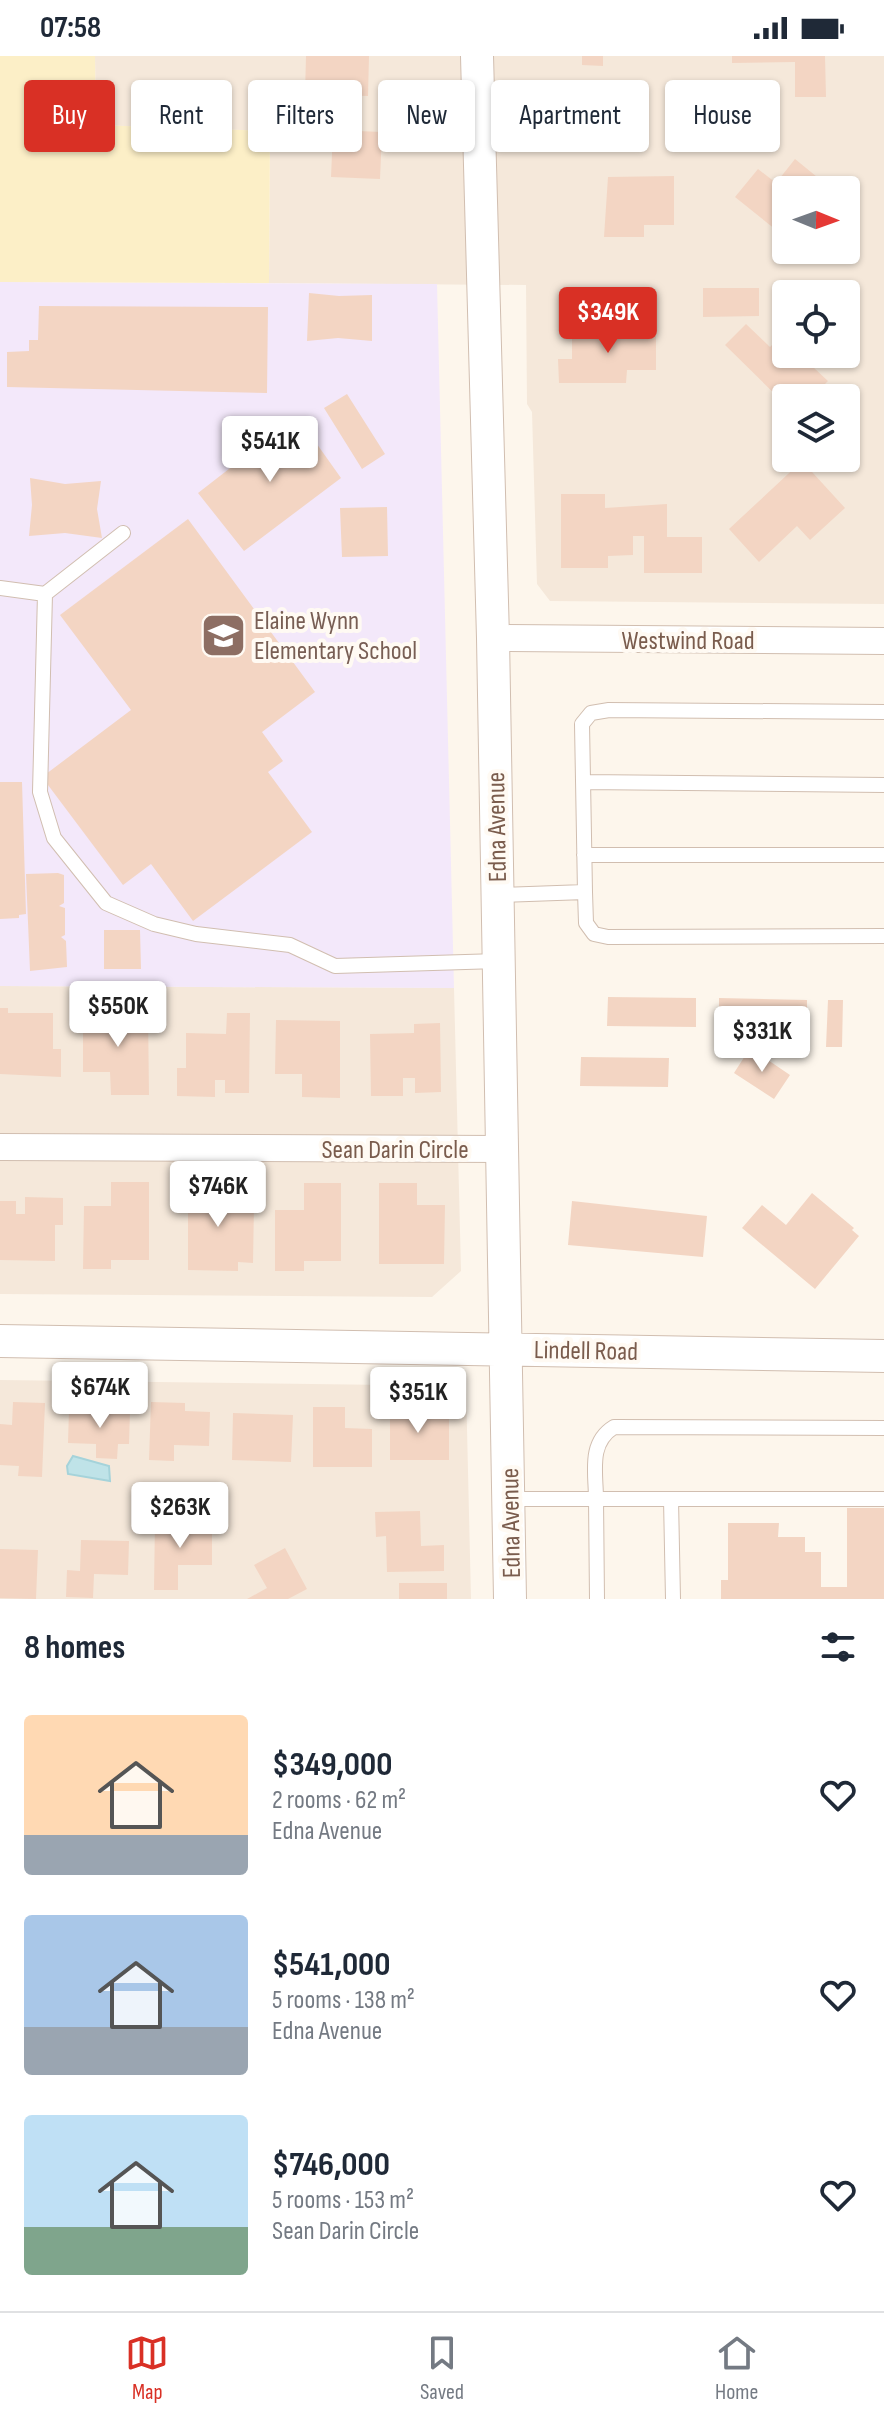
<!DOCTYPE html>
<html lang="en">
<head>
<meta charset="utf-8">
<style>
	body { margin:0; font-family:"Sofia Sans Condensed",sans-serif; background:#f2f2f3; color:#1f2937; height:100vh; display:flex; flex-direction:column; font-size:30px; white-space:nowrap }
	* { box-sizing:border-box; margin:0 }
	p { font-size:26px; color:#747a83 }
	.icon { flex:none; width:44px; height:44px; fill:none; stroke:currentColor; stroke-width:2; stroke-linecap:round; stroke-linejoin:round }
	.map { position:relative; height:1543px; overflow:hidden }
	.details { display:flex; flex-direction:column; background:#fff; flex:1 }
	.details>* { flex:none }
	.top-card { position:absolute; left:24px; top:24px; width:836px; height:72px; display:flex; gap:16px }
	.needle { width:52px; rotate:91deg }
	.controls { position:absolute; left:772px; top:120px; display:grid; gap:16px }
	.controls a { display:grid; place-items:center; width:88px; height:88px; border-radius:8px; background:#fff; box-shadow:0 2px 6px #0004; font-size:40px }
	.price { position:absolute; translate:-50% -68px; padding:0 18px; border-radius:8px; background:#fff; color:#222; font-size:26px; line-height:52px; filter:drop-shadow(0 2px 4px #0008) }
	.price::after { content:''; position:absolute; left:50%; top:48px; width:24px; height:18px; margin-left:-12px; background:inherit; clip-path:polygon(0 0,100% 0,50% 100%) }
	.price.on { background:#d93025; color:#fff }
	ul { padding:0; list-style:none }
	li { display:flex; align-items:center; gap:24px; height:200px; padding:0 24px }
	li span { display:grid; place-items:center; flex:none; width:224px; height:160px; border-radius:8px; color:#555 }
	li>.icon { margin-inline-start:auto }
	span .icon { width:96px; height:96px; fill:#fffc; stroke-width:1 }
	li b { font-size:34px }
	h2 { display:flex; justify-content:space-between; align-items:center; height:96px; padding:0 24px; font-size:34px }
	.pill { padding:0 28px; border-radius:8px; background:#fff; box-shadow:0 2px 6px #0004; font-size:28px; line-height:72px }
	.pill.on { background:#d93025; color:#fff }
	.status { display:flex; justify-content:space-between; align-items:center; height:56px; padding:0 40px; background:#fff; direction:ltr }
	.status svg { height:22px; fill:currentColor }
	.menu { display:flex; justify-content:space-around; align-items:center; height:112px; border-top:2px solid #e0e1e3; background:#fff; font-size:22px; color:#747a83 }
	.menu a { display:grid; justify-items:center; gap:4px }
	.menu .on { color:#d93025 }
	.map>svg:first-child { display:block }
	.residential { fill:#f5e8da; fill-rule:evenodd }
	.education { fill:#f3e8fa }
	.sand { fill:#fcefc7 }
	.water { fill:#bfe3e8; stroke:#a5d3da; stroke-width:2 }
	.building { fill:#f3d5c3 }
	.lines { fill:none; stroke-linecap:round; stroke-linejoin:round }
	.service-casing { stroke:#d1beb0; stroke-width:16 }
	.minor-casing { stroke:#d1beb0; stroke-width:28 }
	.tertiary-casing { stroke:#d1beb0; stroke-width:34 }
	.service { stroke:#fff; stroke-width:14 }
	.minor { stroke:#fff; stroke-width:26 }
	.tertiary { stroke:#fff; stroke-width:32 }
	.labels { text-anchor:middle; stroke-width:8; stroke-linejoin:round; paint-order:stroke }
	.education-label { font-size:26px; fill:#785e54; stroke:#fffaf3; text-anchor:start }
	.street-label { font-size:26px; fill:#7a5c4d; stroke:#fffaf3 }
</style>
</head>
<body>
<div class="status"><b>07:58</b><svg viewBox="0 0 49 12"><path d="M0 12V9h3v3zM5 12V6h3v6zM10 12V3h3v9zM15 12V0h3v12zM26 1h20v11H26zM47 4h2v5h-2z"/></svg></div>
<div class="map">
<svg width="884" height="1543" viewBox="0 0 884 1543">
	<rect width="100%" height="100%" fill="#fdf6ec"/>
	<path class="residential" d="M95,0H884V548L550,545L537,528L532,356L527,348L526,229L269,227L270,75L96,69ZM786,134H846V194H786ZM786,238H846V298H786ZM786,342H846V402H786Z
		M0,930L454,932L461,1215L432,1241L0,1238Z
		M0,1324L466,1330L471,1543H0Z"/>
	<path class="education" d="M0,226L437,228L454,932L0,930Z"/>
	<path class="sand" d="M0,0H95L96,69L270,75L269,227L0,226Z"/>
	<path class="water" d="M73,1400L109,1410L110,1425L68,1418L67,1410Z"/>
	<path class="building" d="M306,0H369L368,40L305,38Z
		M582,0H603V10L582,9Z
		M732,0H825L826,41H795V6L732,7Z
		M333,74L382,76L380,123L331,121Z
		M795,103L833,134H786V182L735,141L758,113L776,127Z
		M674,120V169H644V181H604L608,121Z
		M703,232H759V260L703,261Z
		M309,237L339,240L372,239V285L338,282L307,285Z
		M39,250L268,251L267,337L7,331V296L29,295V284H38Z
		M746,268L770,291L786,275V298H820L823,301L813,311L828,325L811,342H786V349L725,289Z
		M572,273H656V314H627L626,327H559L558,303H572Z
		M347,338L385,398L362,413L324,352Z
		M297,360L341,422L244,495L198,437Z
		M802,405L845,452L810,484L797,470L759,506L729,473Z
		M30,422L65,428L101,425L97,453L102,482L65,477L29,480L32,449Z
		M561,438H605V452L667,448V481H702V517H644V480H633V499L608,500V512H561Z
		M387,451L388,500L342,501L340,452Z
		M188,463L315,636L262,676L283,705L268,716L312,776L193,865L151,808L123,829L42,721L131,654L60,559Z
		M0,726H22L26,858L19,859V862L0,863Z
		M58,817L64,819V847L59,850L65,852V879L61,881L66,885L67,911L30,915L26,818Z
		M104,874H140L141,913H104Z
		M608,941L696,942V971L607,970Z
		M719,942L807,944V973L719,972Z
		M828,944H843L842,991H826Z
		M0,952H8V957H53V993H61V1021L0,1018Z
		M83,954H148L149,1039H111L110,1016H83Z
		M227,957H250L249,1037H225V1024H215V1041L177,1040V1012H186V977L226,978Z
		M276,964L340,965V1042L302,1041V1018H275Z
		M440,967L441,1036L415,1037V1022H403V1040H371L370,978L414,977V968Z
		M750,992L790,1019L774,1043L734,1017Z
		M581,1001L669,1002L668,1031L580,1030Z
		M111,1126H149V1204H111V1213H83L84,1150H111Z
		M188,1126L226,1127V1147L254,1148L253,1207L238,1206V1215L188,1214Z
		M304,1127H341V1205H304V1215H275V1154H304Z
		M379,1127H417V1149H445L444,1208H379Z
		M812,1137L854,1172L852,1174L859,1180L815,1233L742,1172L762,1149L786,1169Z
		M25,1141L63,1142V1169H55V1205L0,1204V1145H16V1158H25Z
		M572,1145L707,1160L703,1201L568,1189Z
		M13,1346L45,1347L42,1421L18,1420L19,1410L0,1409V1368L12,1369Z
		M151,1346L185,1347V1355L210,1356L209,1390L174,1389V1405L149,1404Z
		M390,1348H408V1357H449V1404H390Z
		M313,1351H345V1372L372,1373V1411H313Z
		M69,1353L130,1355L129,1388H118L117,1403L96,1402V1388L68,1387Z
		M233,1357L293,1359L291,1406L232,1404Z
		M847,1452H884V1543H721V1524H728V1467H779L778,1481H805V1496H821V1531H847Z
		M420,1455L421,1490L444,1489V1515L387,1516L386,1480L376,1481L375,1456Z
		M155,1464L176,1465L177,1475H191V1464H212V1509H178V1534H154Z
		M81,1484L129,1485L128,1519L94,1518L93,1542L66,1541L67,1514L80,1515Z
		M285,1492L307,1533L288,1543H247L267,1532L254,1509Z
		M0,1493L38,1494L36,1543L0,1542Z
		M399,1527H447V1543H399Z"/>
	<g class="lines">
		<defs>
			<path id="service" d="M123,477L45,538L40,736L54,782L106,847L154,868L196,878L290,889L335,910L498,905
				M0,532L45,538
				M583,726L884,729
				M584,799H884
				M585,836L586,867L594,878L608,881L884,880
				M498,839L585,836L582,668L591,657L609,654L884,656
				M509,1443H596C596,1417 588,1387 614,1371L884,1372
				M671,1443L673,1543
				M597,1543L596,1443H884"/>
			<path id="minor" d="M493,582L884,585
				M0,1091L502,1093"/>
			<path id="tertiary" d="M477,0L493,582L510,1543
				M0,1285L884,1300"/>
		</defs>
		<use href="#service" class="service-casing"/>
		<use href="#minor" class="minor-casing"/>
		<use href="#tertiary" class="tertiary-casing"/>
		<use href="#service" class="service"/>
		<use href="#minor" class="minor"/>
		<use href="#tertiary" class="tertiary"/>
	</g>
	<defs>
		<symbol id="school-square" viewBox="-11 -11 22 22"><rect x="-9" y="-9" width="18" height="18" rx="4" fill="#8d6e63" stroke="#fffaf3"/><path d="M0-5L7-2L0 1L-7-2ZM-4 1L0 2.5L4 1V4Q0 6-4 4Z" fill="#fff"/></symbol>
	</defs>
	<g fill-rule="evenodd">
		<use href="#school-square" x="198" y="554" width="51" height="51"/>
	</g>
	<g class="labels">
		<g class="education-label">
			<text x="254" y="573">Elaine Wynn<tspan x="254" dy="30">Elementary School</tspan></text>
		</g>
		<g class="street-label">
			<text x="688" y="593">Westwind Road</text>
			<text transform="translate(496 771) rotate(-91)" y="9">Edna Avenue</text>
			<text x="395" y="1102">Sean Darin Circle</text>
			<text transform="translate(586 1294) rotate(1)" y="9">Lindell Road</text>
			<text transform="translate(510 1467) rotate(-91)" y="9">Edna Avenue</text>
		</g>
	</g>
</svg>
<div class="controls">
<a><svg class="needle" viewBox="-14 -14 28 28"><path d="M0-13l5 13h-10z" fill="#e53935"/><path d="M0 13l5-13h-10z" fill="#747a83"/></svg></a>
<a><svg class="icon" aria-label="locate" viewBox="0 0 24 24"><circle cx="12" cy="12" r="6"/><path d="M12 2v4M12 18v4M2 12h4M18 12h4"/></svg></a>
<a><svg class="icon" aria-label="layers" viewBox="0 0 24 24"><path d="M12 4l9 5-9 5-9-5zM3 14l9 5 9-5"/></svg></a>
</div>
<b class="price on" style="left:608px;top:299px">$349K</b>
<b class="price" style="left:270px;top:428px">$541K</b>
<b class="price" style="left:118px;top:993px">$550K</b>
<b class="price" style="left:762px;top:1018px">$331K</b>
<b class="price" style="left:218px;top:1173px">$746K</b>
<b class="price" style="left:100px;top:1374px">$674K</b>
<b class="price" style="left:418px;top:1379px">$351K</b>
<b class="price" style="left:180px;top:1494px">$263K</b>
<div class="top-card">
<a class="pill on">Buy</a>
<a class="pill">Rent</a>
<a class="pill">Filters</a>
<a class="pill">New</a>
<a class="pill">Apartment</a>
<a class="pill">House</a>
</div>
</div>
<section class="details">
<h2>8 homes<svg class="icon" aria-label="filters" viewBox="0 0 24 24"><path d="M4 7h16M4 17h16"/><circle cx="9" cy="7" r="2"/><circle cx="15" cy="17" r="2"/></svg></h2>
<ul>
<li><span style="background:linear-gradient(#ffd9b3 75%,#9aa5b1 0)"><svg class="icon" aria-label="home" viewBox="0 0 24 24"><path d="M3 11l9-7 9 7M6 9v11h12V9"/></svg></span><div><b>$349,000</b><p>2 rooms · 62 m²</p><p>Edna Avenue</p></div><svg class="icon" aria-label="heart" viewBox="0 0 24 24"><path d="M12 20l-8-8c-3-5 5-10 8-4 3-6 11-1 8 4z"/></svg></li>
<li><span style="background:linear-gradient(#a9c7e8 70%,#9aa5b1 0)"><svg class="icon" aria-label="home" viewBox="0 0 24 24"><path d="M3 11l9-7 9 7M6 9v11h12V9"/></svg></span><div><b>$541,000</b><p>5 rooms · 138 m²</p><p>Edna Avenue</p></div><svg class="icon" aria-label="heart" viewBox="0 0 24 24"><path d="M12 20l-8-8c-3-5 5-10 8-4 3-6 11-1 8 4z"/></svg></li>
<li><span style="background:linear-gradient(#bfe0f5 70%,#7fa58c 0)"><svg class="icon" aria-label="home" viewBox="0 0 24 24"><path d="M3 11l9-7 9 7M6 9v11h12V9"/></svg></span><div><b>$746,000</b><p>5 rooms · 153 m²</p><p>Sean Darin Circle</p></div><svg class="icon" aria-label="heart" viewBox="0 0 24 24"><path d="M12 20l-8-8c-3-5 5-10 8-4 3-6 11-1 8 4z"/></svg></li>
</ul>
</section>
<nav class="menu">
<a class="on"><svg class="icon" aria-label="map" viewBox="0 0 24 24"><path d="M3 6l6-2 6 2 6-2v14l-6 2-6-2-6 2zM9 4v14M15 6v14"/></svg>Map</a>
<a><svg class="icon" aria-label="saved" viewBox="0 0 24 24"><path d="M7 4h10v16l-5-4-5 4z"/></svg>Saved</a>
<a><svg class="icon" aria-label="home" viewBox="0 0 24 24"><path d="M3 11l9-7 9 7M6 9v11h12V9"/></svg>Home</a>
</nav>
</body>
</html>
